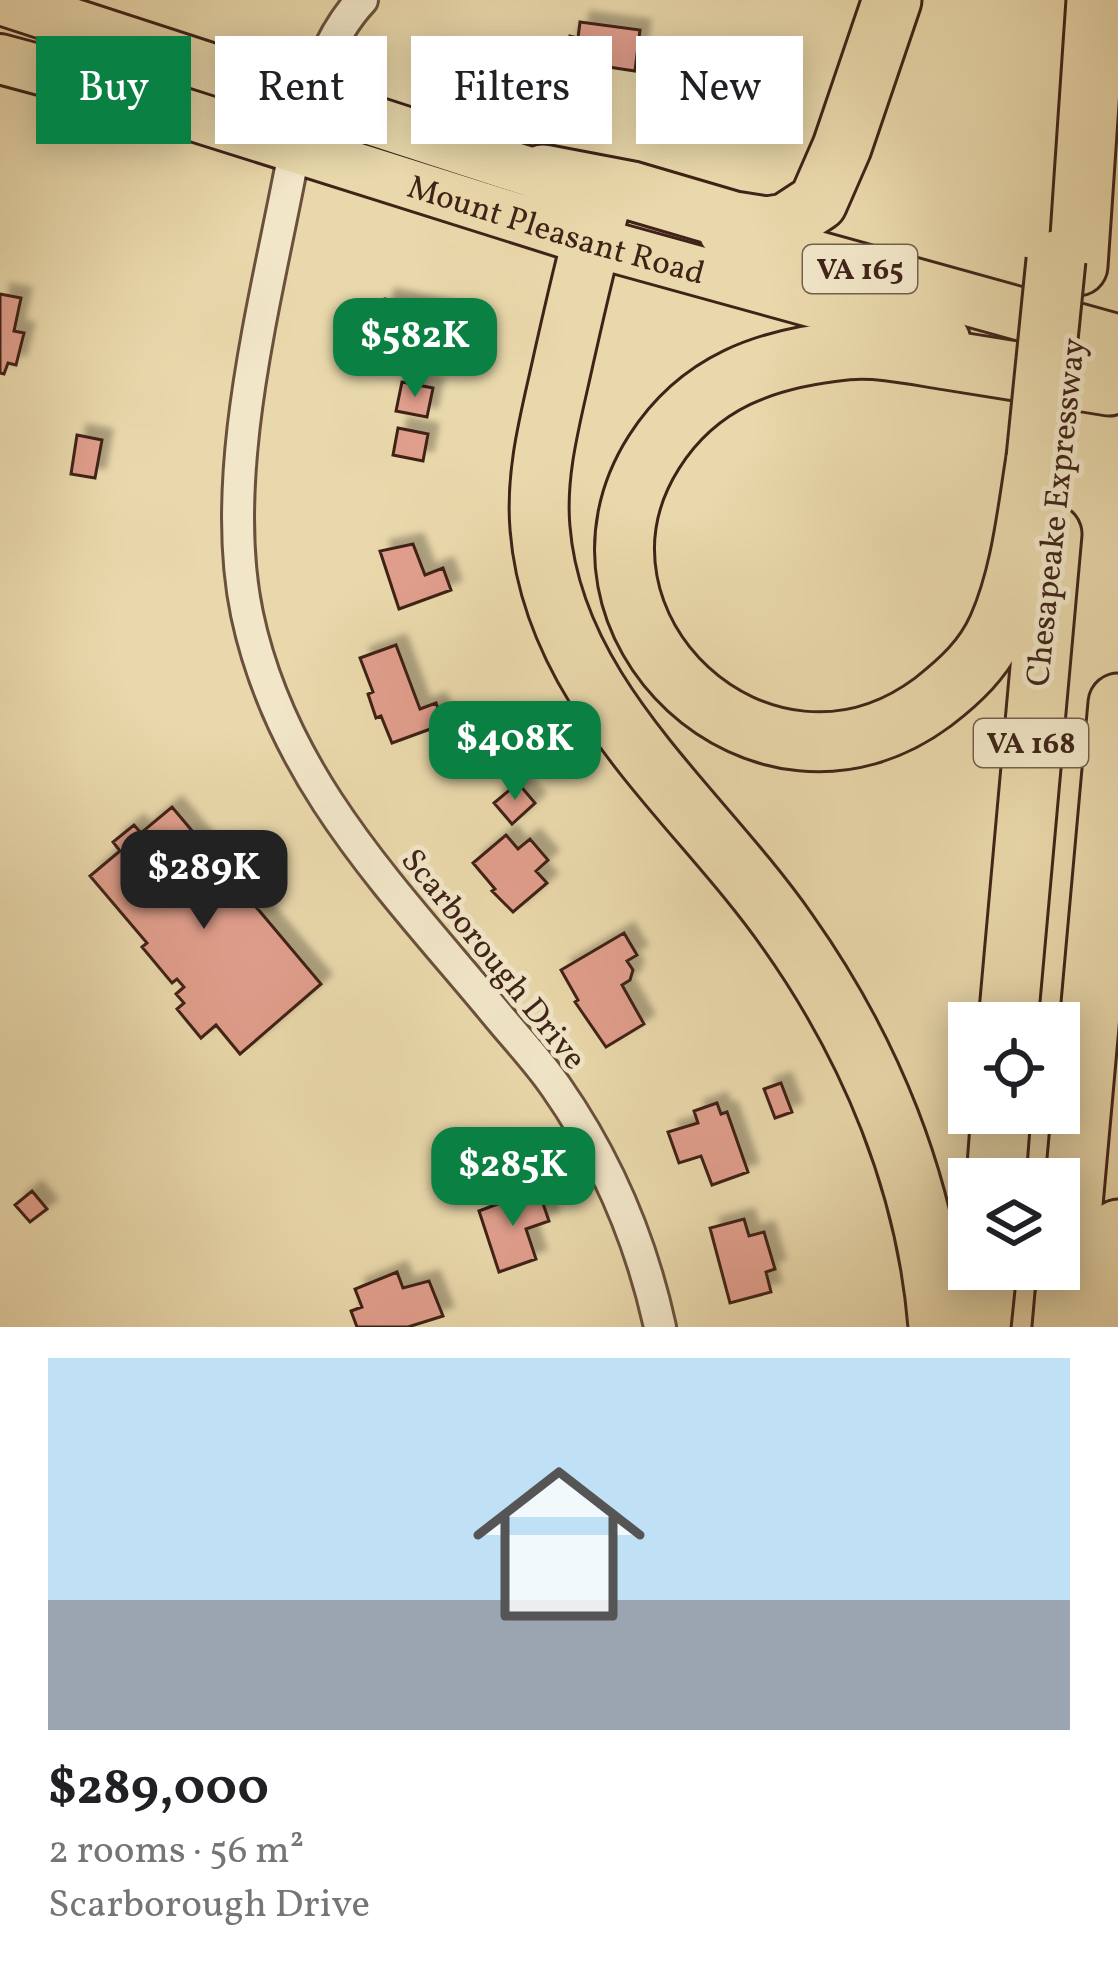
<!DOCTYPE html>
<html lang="en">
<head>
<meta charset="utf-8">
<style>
	body { margin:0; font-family:Vollkorn,serif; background:#f6f6f6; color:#202124; height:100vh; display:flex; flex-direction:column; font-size:45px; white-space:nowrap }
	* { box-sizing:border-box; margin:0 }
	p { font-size:39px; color:#757577 }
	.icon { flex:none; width:66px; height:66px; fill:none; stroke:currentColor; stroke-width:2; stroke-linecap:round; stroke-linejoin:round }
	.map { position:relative; height:1327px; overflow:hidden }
	.drawer { display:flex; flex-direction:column; background:#fff; flex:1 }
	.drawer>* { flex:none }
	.hud { position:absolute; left:36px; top:36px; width:1047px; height:108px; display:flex; gap:24px }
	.buttons { position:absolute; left:948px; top:1002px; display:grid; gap:24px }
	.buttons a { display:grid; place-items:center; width:132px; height:132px; border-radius:0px; background:#fff; box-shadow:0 6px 30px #0003; font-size:60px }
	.price { position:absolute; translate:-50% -102px; padding:0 27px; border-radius:24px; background:#0b8043; color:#fff; font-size:39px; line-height:78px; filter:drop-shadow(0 3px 6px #0008) }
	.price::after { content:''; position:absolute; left:50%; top:72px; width:36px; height:27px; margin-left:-18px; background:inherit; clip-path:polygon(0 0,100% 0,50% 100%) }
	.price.active { background:#222; color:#fff }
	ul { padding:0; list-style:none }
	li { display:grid; align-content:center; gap:24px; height:636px; padding:0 48px }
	li span { display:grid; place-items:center; height:372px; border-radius:0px; color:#555 }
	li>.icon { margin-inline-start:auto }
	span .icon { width:216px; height:216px; fill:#fffc; stroke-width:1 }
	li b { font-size:51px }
	.chip { padding:0 42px; border-radius:0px; background:#fff; box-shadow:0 6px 30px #0003; font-size:42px; line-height:108px }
	.chip.active { background:#0b8043; color:#fff }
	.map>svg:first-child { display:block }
	.building { fill:#e09e8c; stroke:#3f2318; stroke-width:3; filter:url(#shadow) }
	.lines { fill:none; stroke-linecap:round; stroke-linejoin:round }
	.minor-casing { stroke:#6a503d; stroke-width:36 }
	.primary-casing { stroke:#3f2318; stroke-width:54 }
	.trunk-casing { stroke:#3f2318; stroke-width:57 }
	.motorway-casing { stroke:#3f2318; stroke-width:63 }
	.minor { stroke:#f1e6c8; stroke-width:30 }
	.primary { stroke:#e9d8ab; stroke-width:48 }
	.trunk { stroke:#e9d8ab; stroke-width:51 }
	.motorway { stroke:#e9d8ab; stroke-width:57 }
	.motorway-bridge-casing { stroke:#3f2318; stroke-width:63; stroke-linecap:butt }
	.motorway-bridge { stroke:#e9d8ab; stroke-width:57 }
	.labels { text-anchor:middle; stroke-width:10; stroke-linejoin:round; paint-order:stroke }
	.shield { fill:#f1e6c8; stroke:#745e4d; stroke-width:3 }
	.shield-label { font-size:30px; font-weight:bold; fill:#3f2318 }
	.street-label { font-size:33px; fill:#3f2318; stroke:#f1e6c8 }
</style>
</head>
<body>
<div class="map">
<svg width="1118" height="1327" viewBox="0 0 1118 1327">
	<defs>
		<filter id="shadow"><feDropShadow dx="10" dy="-10" stdDeviation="3" flood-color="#0004"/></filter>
	</defs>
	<rect width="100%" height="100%" fill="#e9d8ab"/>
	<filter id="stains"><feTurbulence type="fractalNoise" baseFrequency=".00167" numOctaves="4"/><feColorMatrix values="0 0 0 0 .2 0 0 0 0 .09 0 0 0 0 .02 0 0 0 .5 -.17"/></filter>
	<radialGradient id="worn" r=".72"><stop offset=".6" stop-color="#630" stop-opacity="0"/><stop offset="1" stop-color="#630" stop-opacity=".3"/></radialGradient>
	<path class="building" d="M580,22L640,30L635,71L575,62L577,46L569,45L570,36L578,38Z
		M0,294L21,298L14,331L24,333L16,365L8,363L4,374L0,373Z
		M385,299L445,312L443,322L458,325L454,344L431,339L427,359L419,357L417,371L373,362L376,346L371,345L377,314L382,315Z
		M402,382L433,388L427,417L396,411Z
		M398,428L428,434L423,461L393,455Z
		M77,435L102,440L95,478L71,474Z
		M413,544L425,575L443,568L451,590L399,609L380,551Z
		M396,645L420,709L436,703L444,724L392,743L381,716L376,718L368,694L373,692L360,658Z
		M518,783L535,803L512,824L494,803Z
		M172,807L226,871L231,868L261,904L257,908L321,984L240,1054L216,1025L201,1038L177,1009L184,1003L176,994L184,987L177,979L172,983L142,947L147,943L90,876L120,851L113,842L134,825L141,833Z
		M506,835L518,849L530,839L548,860L536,871L547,883L513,912L492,891L495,889L473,863Z
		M624,933L637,955L627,961L633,970L630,980L622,985L644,1024L606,1047L575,1002L578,1000L561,970Z
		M781,1083L792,1112L775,1118L764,1089Z
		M717,1103L721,1114L727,1112L748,1172L712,1185L701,1156L679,1163L668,1132L698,1123L694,1111Z
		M538,1189L549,1221L526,1229L536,1259L499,1272L479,1211Z
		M32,1191L47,1209L30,1222L15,1205Z
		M744,1219L749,1236L764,1232L775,1269L766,1272L771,1292L730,1303L710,1228Z
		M397,1272L403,1288L429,1281L443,1316L408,1327H357L351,1311L362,1307L355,1289Z"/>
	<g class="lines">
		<defs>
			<path id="minor" d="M362,0C325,39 310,97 295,147C269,290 217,471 247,614C282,780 394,890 499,1017C518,1040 539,1062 556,1087C607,1160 641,1240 660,1327"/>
			<g id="primary">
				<path d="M1,0L576,187"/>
				<path id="s1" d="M0,59L82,81L590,241L945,339"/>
			</g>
			<path id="trunk" d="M725,232L1118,341"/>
			<path id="motorway" d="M543,174L632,191L734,221L767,226L786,223L818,202L842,147L892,0
				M603,198C588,250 576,304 564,357C552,413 535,470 540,528C553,695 698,803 788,932C870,1048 927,1185 938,1327
				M1078,266L1096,0
				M1036,458C1027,514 1021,575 998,627C984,659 960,681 933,702C761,830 545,623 654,452C699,381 767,358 847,350C879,347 915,355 947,360C1001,369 1055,377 1109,386
				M1008,1023L1052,534
				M996,1179L1001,1113
				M981,1327L987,1269
				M1062,1327L1118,703
				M1096,1327L1118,1229"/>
		</defs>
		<use href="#minor" class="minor-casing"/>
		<use href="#primary" class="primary-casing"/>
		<use href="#trunk" class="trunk-casing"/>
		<use href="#motorway" class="motorway-casing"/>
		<use href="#minor" class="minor"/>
		<use href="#primary" class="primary"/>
		<use href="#trunk" class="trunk"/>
		<use href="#motorway" class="motorway"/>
		<defs>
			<path id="motorway-bridge" d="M1036,458L1056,260"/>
		</defs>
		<use href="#motorway-bridge" class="motorway-bridge-casing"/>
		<use href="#motorway-bridge" class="motorway-bridge"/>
	</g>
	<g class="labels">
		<g class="shield">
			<rect x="803" y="245" width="114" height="48" rx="9"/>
			<rect x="974" y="719" width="114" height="48" rx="9"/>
		</g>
		<g class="shield-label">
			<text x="860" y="279">VA 165</text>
			<text x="1031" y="753">VA 168</text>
		</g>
		<g class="street-label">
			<text dy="12" stroke="none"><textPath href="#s1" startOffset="582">Mount Pleasant Road</textPath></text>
			<text transform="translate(1054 512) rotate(-84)" y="12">Chesapeake Expressway</text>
			<text transform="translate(495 958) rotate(51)" y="12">Scarborough Drive</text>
		</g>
	</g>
	<rect width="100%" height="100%" filter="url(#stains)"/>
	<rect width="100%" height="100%" fill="url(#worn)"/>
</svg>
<div class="buttons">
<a><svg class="icon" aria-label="locate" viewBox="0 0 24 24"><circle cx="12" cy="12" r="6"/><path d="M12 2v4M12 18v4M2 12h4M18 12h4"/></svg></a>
<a><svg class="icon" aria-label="layers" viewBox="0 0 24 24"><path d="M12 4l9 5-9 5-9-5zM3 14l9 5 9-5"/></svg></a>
</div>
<b class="price" style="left:415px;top:400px">$582K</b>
<b class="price" style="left:515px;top:803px">$408K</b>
<b class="price active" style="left:204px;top:932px">$289K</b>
<b class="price" style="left:513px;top:1229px">$285K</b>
<div class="hud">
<a class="chip active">Buy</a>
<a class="chip">Rent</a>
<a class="chip">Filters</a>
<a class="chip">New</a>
</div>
</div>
<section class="drawer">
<ul>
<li><span style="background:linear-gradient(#bfe0f5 65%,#9aa5b1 0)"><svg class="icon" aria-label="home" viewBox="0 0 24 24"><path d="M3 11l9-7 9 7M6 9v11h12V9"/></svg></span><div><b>$289,000</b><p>2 rooms · 56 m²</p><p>Scarborough Drive</p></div></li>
</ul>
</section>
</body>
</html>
